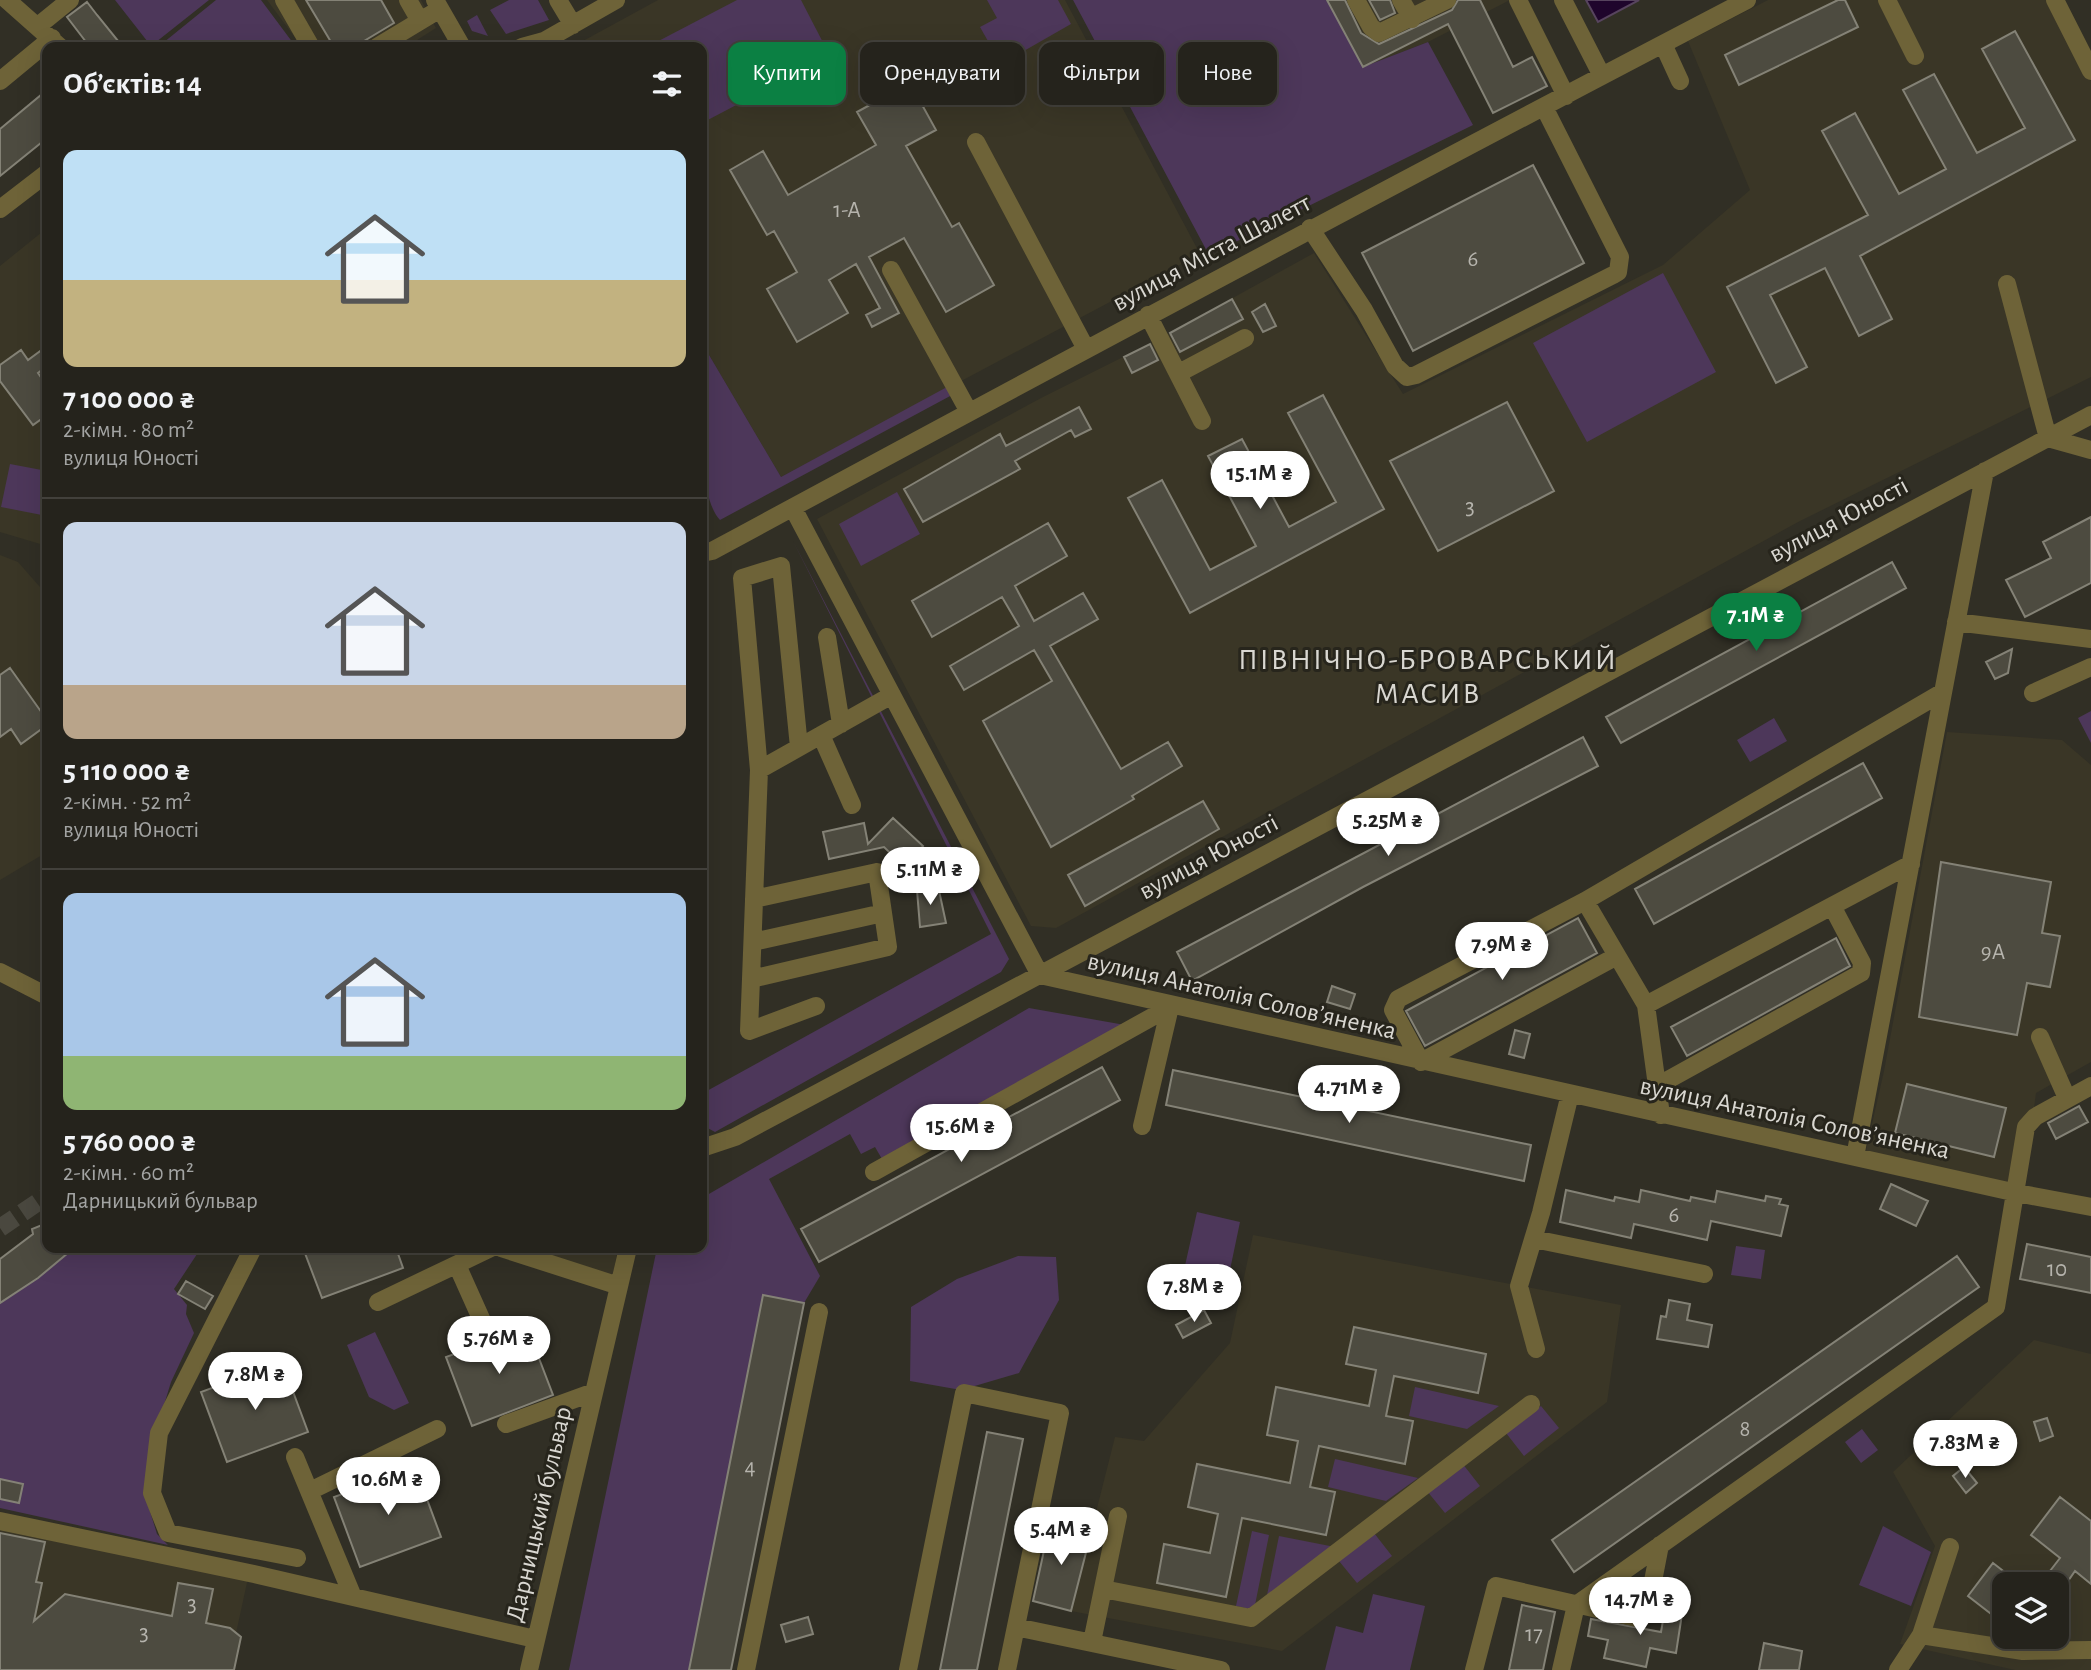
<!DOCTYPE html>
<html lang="uk">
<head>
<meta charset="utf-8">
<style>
	body { margin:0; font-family:"Alegreya Sans",sans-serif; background:#312f29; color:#f1f3f6; height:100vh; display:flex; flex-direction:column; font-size:26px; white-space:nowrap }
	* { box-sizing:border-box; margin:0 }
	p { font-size:23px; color:#a3a4a3 }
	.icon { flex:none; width:38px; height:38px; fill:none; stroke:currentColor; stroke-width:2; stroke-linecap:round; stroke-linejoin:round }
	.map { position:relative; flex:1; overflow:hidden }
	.panel { position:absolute; left:42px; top:42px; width:665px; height:1211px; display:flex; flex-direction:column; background:#25231c; border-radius:14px; box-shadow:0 7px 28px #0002,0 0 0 2px #42403b }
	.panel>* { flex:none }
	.hud { position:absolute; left:728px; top:42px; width:665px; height:63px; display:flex; gap:14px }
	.fabs { position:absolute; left:1992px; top:1572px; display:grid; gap:14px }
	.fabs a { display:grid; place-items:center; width:77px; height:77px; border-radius:14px; background:#25231c; box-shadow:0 7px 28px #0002,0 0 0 2px #42403b; font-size:35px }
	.price { position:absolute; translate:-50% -60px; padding:0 16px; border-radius:24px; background:#fff; color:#222; font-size:23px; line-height:46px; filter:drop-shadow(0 2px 4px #0008) }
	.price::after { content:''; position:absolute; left:50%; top:42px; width:21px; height:16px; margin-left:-10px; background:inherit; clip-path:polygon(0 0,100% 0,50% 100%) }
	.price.selected { background:#0b8043; color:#fff }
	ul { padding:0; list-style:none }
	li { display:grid; align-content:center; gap:14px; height:371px; padding:0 21px }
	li+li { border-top:2px solid #42403b }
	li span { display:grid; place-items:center; height:217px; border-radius:14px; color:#555 }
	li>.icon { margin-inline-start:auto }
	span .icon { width:126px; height:126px; fill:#fffc; stroke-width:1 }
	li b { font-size:30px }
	h2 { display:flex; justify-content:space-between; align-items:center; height:84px; padding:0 21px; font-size:30px }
	.chip { padding:0 24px; border-radius:14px; background:#25231c; box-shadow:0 7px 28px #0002,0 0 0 2px #42403b; font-size:24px; line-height:63px }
	.chip.selected { background:#0b8043; color:#fff }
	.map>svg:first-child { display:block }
	.built { fill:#3a3626; fill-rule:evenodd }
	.green { fill:#4d375a }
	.water { fill:#1f052c; stroke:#57445e; stroke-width:2 }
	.building { fill:#4d4b40; stroke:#848276; stroke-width:2 }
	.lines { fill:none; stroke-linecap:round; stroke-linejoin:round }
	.minor-tunnel { stroke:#4a483f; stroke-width:18; stroke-dasharray:18 9; stroke-linecap:butt }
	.minor { stroke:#6e6338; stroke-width:18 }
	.labels { text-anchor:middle; stroke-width:6; stroke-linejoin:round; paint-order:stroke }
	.number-label { font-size:23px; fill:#b6b4ad }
	.street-label { font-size:26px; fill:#d9d7d1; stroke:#27251c }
	.quarter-label { font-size:30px; letter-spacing:2px; fill:#d9d7d1; stroke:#27251c }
</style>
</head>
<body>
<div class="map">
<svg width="2091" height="1670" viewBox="0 0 2091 1670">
	<rect width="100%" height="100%" fill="#312f25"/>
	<path class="built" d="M267,0H421L436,28L406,47H302Z
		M658,0H1065L1200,254L781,477L702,343V47H572Z
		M1327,0H1510L1428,42L1363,67Z
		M1768,0H2050L2091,81V377L1800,521L1056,928L1031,926L817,519L1043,397L1155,341L1314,253L1403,394L1663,265L1750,190L1688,41Z
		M47,228V546L0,532V266Z
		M0,555L18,562L47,595V852L0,880Z
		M1947,732L2062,740L2091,765V1062L2036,1093L2023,1190L1865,1155L1884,1071Z
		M1253,1235L1621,1305L1607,1402L1282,1651L1071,1611L1115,1437L1144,1441L1230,1343Z
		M476,1248H618L610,1290Z
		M2034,1340L2091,1354V1670H2015L1900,1644L1935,1546L1893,1472ZM2004,1584H2056V1636H2004Z
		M0,1526L248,1578L228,1670H0Z"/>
	<path class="green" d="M115,0H209L151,46Z
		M216,0H261L296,47H158Z
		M509,0H538L549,20L506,34L490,10Z
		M737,0H801L830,56L702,123V47H647Z
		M987,0H1058L1071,24L1001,64L980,27L997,18Z
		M1073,0H1327L1363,67L1428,42L1473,125L1209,255Z
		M477,15L488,36L472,31L467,21Z
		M1663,273L1716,372L1587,442L1533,343Z
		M702,343L781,477L947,387L952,395L720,520C694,493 702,381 702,343Z
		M10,464L47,471V516L1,507Z
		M897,492L920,534L861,566L839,524Z
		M793,541L1009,959L1001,972L715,1132L702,1125L705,1092L991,934Z
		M2091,711V743L2078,718Z
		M1774,718L1787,741L1750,762L1737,740Z
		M1029,1008L1125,1025L882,1159L875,1147L861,1154L850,1134L769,1179L820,1276L804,1303L763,1295L689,1670H569L657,1248H702V1198Z
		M1197,1212L1240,1222L1226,1289L1182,1279Z
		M1736,1246L1765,1250L1761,1279L1731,1275Z
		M74,1248H201L174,1289L187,1305L186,1314L194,1333L171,1382L156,1431L144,1492L157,1534L168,1545L0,1508V1303L38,1278Z
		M1018,1256L1056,1257L1059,1300L1019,1373L961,1390L910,1381L911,1307L957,1279Z
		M375,1332L409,1403L394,1410L369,1397L347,1345Z
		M1415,1387L1499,1406L1467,1429L1409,1416Z
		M1541,1406L1559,1428L1524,1456L1506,1433Z
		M1862,1429L1878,1450L1861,1463L1845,1442Z
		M1335,1459L1418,1478L1386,1501L1328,1487Z
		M1462,1463L1480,1486L1445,1513L1427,1491Z
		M1883,1526L1931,1552L1911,1606L1859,1585Z
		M1252,1531L1269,1535L1254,1610L1236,1606Z
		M1374,1533L1392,1556L1357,1583L1339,1561Z
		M1279,1536L1335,1547L1266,1600Z
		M1373,1594L1425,1606L1410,1670H1325L1336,1626L1363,1633Z"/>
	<path class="water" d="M1586,0H1639L1598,22Z"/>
	<path class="building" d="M306,0H381L394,23L354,47H334Z
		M1327,0H1345L1361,33L1379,44L1452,10L1458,0H1480L1513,67L1532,57L1547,86L1493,113L1448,24L1363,67Z
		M1369,0H1390L1395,13L1380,20Z
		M1838,0H1845L1858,27L1739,85L1725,55Z
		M87,2L97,15L123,47H90L83,38L67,17Z
		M2015,31L2075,140L1860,256L1892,319L1859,336L1825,268L1770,295L1807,367L1776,383L1727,287L1868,215L1822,131L1855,113L1899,194L1946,169L1903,90L1934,74L1977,153L2025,128L1982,49Z
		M910,83L936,130L906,146L952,227L959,223L994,285L946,312L904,238L869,257L899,313L872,327L866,315L880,308L856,264L829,280L848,313L797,342L767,289L797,272L774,231L767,235L730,170L763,151L788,195L876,145L857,112Z
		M47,90V138L0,176V129Z
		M1533,165L1584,263L1413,351L1362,253Z
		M1232,299L1243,319L1180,352L1170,333Z
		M1265,304L1276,326L1263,332L1252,312Z
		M1150,344L1158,360L1132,373L1124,357Z
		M47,346V366L38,373L47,386V415L33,425L0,381V365L21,350L28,360Z
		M1323,395L1384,509L1190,613L1128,498L1162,480L1210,570L1256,546L1208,456L1242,439L1289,527L1336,502L1288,413Z
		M1507,402L1554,491L1438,551L1390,461Z
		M1079,407L1091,429L1075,437L1071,430L1015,461L1020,469L923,522L904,489L1000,434L1006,446Z
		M2091,517V583L2025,617L2006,580L2051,558L2043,542Z
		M1048,523L1067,556L1015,586L1034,621L1083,593L1098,619L1050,646L1121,769L1168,742L1182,766L1132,796L1134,799L1051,847L983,721L1052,681L1034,650L964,690L950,666L1019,626L1002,597L932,637L912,601Z
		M1892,562L1906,588L1621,743L1606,717Z
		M2012,649L2008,673L1995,679L1986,662Z
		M10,668L47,720V725L21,744L11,729L0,737V675Z
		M1583,737L1598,766L1363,887L1192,981L1177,952Z
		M1863,763L1882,798L1654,924L1635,889Z
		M1203,801L1219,829L1085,906L1068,875Z
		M893,818L923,846L904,866L884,847L829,859L823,832L864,823L868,844Z
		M1941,862L2051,882L2042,933L2060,936L2050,987L2027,983L2017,1035L1919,1017Z
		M938,886L946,923L920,927L917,890Z
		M1578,918L1597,953L1425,1046L1406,1011Z
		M1836,938L1850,966L1687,1056L1671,1027Z
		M1332,986L1355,994L1350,1009L1327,1002Z
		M1515,1030L1530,1034L1524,1058L1509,1054Z
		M1102,1067L1120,1100L819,1262L801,1229Z
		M1173,1070L1531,1145L1524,1181L1166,1105Z
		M1907,1084L2006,1108L1994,1157L1895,1133Z
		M2079,1106L2088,1122L2056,1139L2048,1123Z
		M1891,1184L1928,1201L1916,1226L1880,1209Z
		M1566,1190L1614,1201L1615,1197L1639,1202L1641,1190L1690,1201L1691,1197L1715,1202L1717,1191L1765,1201L1766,1196L1781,1199L1779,1204L1788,1206L1781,1236L1711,1221L1707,1240L1634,1224L1631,1238L1560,1222Z
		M47,1223V1248H74L38,1278L0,1303V1259L33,1234L32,1229Z
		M2027,1244L2091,1257V1293L2020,1279Z
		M303,1248H396L403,1268L322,1298Z
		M1957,1256L1979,1287L1574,1572L1552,1540Z
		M186,1281L213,1296L205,1309L178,1294Z
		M763,1295L804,1303L731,1670H689Z
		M1669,1300L1690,1304L1687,1320L1712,1325L1708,1347L1657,1339L1661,1316L1666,1317Z
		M1204,1310L1211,1323L1183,1338L1176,1325Z
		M527,1327L553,1395L472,1426L446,1357Z
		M1354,1327L1486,1354L1478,1393L1394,1376L1386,1416L1413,1421L1405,1464L1319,1446L1310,1487L1335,1492L1326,1535L1242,1518L1226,1597L1157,1583L1164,1544L1210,1553L1218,1514L1188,1507L1197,1464L1290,1483L1298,1441L1267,1435L1276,1387L1369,1406L1376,1370L1346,1364Z
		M282,1362L308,1432L227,1462L201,1392Z
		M2047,1418L2053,1436L2040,1441L2034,1422Z
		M987,1432L1023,1439L977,1670H940Z
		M415,1467L441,1537L360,1567L334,1497Z
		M1964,1467L1977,1483L1966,1493L1953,1476Z
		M0,1479L23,1484L19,1503L0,1499Z
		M2060,1497L2091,1521V1584L2075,1571L2066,1584H2040L2060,1558L2031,1535Z
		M1050,1523L1091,1533L1071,1611L1033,1601Z
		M0,1533L45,1542L36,1582L42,1583L34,1621L65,1594L172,1616L178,1583L213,1589L206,1623L230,1628L241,1637L234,1670H0Z
		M1993,1563L2020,1584H2004V1624L1968,1596Z
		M1667,1598L1684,1601L1676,1653L1650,1648L1646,1667L1604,1658L1608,1640L1588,1636L1591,1619L1661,1632Z
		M1522,1605L1555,1612L1543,1670H1509Z
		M808,1617L813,1634L786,1642L781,1625Z
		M1764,1643L1802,1651L1799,1670H1759Z"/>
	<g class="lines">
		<path class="minor-tunnel" d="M0,1228L47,1196"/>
		<path class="minor" d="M7,0L60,47
			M284,0L311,47
			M408,0L420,21
			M435,0L462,47
			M558,0L573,25
			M1356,0L1371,27L1379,33L1447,0
			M1401,0L1412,19
			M1518,0L1566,96
			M1563,0L1602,76
			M1887,0L1915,56
			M2055,0L2091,71
			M38,26L70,0
			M1663,44L1680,81
			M377,47L440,9
			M522,47L544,41L616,0
			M0,81L52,38
			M976,142L1086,349
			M0,209L47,173
			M1310,228L1364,310L1395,366L1407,377L1416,375L1613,275L1618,272L1620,257L1544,107
			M891,270L969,412
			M2007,284L2048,438L2091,450
			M1148,315L1202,421
			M1179,373L1245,338
			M793,508L1040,975
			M702,553L712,551C1056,365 1400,181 1747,0
			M1956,622L2091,639
			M827,637L841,724
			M2033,693L2091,667
			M821,735L852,805
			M799,747L781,566L742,578L759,770C803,745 848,720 892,695
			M759,770L749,1031L816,1006
			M1585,901L1646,1005L1661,1115
			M753,942L883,913
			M1615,957L1421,1062L1393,1010L1398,999L1585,901L1943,692
			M0,972L47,996
			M1040,975L2017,1193L2091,1207
			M751,979L888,947L877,872L754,899
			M1646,1005L1911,864
			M2040,1037L2067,1098
			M1657,1086L1861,973L1862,963L1832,906
			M1142,1126L1170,1007
			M702,1148L735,1137L2091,415
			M1855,1157L1985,471
			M874,1172L1170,1007
			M1534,1239L1704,1274
			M253,1248L159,1433L152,1493L168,1533L297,1558
			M501,1248L619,1286
			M457,1265L483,1323
			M378,1302L491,1248
			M1536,1349L1519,1286L1541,1213L1570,1094
			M506,1424L594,1392
			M295,1457L353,1597
			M310,1491L437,1429
			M0,1521L254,1574L535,1639
			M1103,1589L1251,1618L1531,1404
			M1016,1627L1221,1670
			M1921,1635L2023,1651L2091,1650
			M1092,1642L1118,1516
			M529,1670L628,1248
			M746,1670L819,1312
			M908,1670L964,1393L1060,1413L1007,1670
			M1474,1670L1496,1586L1637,1618L1644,1615L1648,1607L1660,1545
			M1561,1670L1576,1605L1996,1307L2026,1127L2035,1117L2091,1086
			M1898,1670L1921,1635L1950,1547"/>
	</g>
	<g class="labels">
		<g class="number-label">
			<text x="847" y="217">1-А</text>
			<text x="1473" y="266">6</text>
			<text x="1470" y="514">3</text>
			<text x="1993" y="959">9А</text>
			<text x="1674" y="1222">6</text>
			<text x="2057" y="1276">10</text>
			<text x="1745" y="1436">8</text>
			<text x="750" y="1474">4</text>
			<text x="192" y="1611">3</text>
			<text x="144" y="1640">3</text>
			<text x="1534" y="1641">17</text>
		</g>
		<g class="street-label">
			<text transform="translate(1211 252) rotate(-28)" y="9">вулиця Міста Шалетт</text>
			<text transform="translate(1838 519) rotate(-28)" y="9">вулиця Юності</text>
			<text transform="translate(1208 856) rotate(-28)" y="9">вулиця Юності</text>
			<text transform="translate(1242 995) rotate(13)" y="9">вулиця Анатолія Соловʼяненка</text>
			<text transform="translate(1795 1117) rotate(12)" y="9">вулиця Анатолія Соловʼяненка</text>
			<text transform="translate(538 1514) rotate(-77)" y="9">Дарницький бульвар</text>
		</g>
		<g class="quarter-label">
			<text x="1428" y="669">ПІВНІЧНО-БРОВАРСЬКИЙ<tspan x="1428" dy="34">МАСИВ</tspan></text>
		</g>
	</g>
</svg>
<div class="fabs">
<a><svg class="icon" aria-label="layers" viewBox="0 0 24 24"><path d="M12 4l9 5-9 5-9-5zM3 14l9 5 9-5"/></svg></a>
</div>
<b class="price" style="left:1260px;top:511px">15.1M ₴</b>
<b class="price selected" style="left:1756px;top:653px">7.1M ₴</b>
<b class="price" style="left:1388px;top:858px">5.25M ₴</b>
<b class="price" style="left:930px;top:907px">5.11M ₴</b>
<b class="price" style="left:1502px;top:982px">7.9M ₴</b>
<b class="price" style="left:1349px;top:1125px">4.71M ₴</b>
<b class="price" style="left:961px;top:1164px">15.6M ₴</b>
<b class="price" style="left:1194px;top:1324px">7.8M ₴</b>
<b class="price" style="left:499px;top:1376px">5.76M ₴</b>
<b class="price" style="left:255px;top:1412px">7.8M ₴</b>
<b class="price" style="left:1965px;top:1480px">7.83M ₴</b>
<b class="price" style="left:388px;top:1517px">10.6M ₴</b>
<b class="price" style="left:1061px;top:1567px">5.4M ₴</b>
<b class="price" style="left:1640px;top:1637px">14.7M ₴</b>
<div class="hud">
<a class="chip selected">Купити</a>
<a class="chip">Орендувати</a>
<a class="chip">Фільтри</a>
<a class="chip">Нове</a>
</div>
<section class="panel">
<h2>Об’єктів: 14<svg class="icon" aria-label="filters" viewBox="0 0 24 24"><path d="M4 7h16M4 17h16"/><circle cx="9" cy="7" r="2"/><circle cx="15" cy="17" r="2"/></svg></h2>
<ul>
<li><span style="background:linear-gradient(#bfe0f5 60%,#c2b280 0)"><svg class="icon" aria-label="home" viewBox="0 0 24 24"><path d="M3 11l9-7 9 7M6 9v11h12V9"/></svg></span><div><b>7 100 000 ₴</b><p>2-кімн. · 80 m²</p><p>вулиця Юності</p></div></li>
<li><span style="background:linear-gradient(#c9d6e8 75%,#b9a48a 0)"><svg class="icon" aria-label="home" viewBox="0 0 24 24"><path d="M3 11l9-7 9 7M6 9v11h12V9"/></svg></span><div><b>5 110 000 ₴</b><p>2-кімн. · 52 m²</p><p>вулиця Юності</p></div></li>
<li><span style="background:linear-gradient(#a9c7e8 75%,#8fb573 0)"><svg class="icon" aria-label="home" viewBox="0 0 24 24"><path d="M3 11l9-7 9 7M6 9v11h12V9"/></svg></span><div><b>5 760 000 ₴</b><p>2-кімн. · 60 m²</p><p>Дарницький бульвар</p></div></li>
</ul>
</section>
</div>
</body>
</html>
